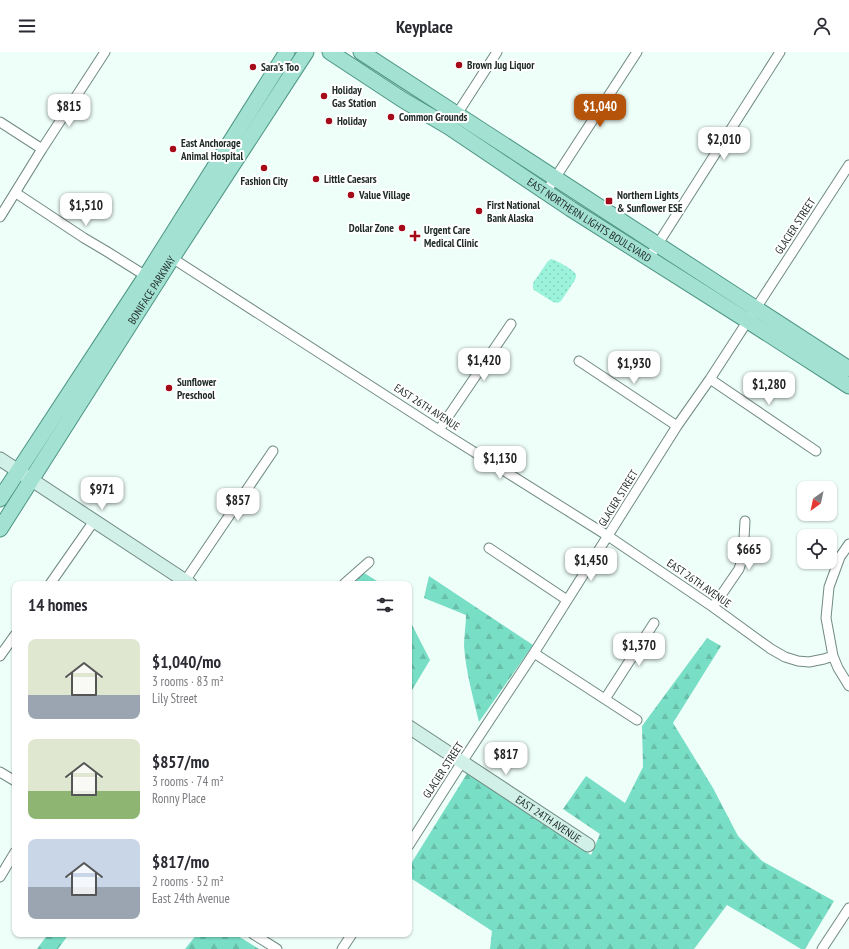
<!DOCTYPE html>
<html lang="en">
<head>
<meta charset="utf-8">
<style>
	body { margin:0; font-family:"PT Sans Narrow",sans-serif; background:#f7f7f7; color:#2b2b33; height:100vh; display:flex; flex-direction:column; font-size:15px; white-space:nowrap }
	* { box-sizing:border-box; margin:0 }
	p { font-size:13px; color:#7c7c81 }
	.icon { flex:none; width:22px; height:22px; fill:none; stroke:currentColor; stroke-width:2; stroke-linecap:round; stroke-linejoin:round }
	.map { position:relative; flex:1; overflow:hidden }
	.drawer { position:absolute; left:12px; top:529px; width:400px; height:356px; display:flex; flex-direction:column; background:#fff; border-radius:8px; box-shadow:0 1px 3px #0004 }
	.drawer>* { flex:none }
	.needle { width:26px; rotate:213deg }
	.controls { position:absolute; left:797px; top:429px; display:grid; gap:8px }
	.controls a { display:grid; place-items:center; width:40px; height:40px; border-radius:8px; background:#fff; box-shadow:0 1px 3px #0004; font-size:20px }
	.price { position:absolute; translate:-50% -34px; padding:0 9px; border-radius:8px; background:#fff; color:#222; font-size:13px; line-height:26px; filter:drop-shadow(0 1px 2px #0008) }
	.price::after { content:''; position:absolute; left:50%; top:24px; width:12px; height:9px; margin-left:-6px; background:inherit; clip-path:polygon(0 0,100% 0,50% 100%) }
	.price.current { background:#b45309; color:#fff }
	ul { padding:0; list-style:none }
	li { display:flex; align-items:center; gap:12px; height:100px; padding:0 16px }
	li span { display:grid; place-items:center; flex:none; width:112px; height:80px; border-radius:8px; color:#555 }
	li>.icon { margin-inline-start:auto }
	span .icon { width:48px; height:48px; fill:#fffc; stroke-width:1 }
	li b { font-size:17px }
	h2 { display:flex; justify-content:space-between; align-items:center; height:48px; padding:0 16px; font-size:17px }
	header { display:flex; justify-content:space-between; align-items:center; height:52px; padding:0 16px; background:#fff; font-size:18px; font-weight:800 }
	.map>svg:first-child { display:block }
	.grass { fill:url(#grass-dots) }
	.forest { fill:url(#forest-firs) }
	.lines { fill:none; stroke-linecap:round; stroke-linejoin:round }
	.street-casing { stroke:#718a83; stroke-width:11 }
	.secondary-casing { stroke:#718a83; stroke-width:15 }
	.primary-casing { stroke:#4d9583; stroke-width:17 }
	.street { stroke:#fff; stroke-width:9 }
	.secondary { stroke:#d1f0e8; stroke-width:13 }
	.primary { stroke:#a3e1d2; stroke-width:15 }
	.poi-dot { fill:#a40a18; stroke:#fff; stroke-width:1.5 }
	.labels { text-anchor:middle; stroke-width:4; stroke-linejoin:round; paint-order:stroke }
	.poi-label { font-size:11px; font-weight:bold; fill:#212c29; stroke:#fff; text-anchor:start }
	.street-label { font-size:11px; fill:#212c29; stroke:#fff }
</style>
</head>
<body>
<header><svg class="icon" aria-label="menu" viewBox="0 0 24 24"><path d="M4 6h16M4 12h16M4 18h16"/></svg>Keyplace<svg class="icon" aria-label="person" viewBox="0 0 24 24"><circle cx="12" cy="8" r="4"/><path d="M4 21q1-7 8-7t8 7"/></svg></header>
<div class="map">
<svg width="849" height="897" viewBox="0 0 849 897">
	<defs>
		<pattern id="grass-dots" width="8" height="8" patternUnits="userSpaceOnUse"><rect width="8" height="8" fill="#9bf3dc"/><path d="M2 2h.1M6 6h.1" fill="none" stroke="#85d0bd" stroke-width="1.8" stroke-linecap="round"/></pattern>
		<pattern id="forest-firs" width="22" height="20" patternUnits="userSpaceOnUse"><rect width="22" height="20" fill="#78dec5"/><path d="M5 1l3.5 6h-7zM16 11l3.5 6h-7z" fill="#68bfa9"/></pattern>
	</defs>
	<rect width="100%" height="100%" fill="#eefef9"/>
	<path class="grass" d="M551,207C556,208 572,217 575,221C577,224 576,225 575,228L561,249L558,251L553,250L534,238L533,236V231L548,209Z"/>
	<path class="forest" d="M364,521L382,532H349L351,529Z
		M429,524L533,593L479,670C473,645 466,620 464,594C464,584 466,573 466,563L424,546Z
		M409,567L430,608L409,643Z
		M707,586L721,594L673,671L713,736L738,784L762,809L834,849L805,897H801L773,880L727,853L694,897H490L492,879L409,825V815L468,720L591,803L600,782L563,757L586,724L625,751L643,715L642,674Z
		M48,882H69L58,897H37Z
		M197,882H235L259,897H185Z"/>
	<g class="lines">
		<defs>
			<path id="street" d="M457,62L497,0
				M0,70L42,97
				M546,140L637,0
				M16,141L84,186L106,199L146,224
				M0,165L42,97L105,0
				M172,206L439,378L608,484L713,555L771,597L785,605L798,609L809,610L824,607L833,604
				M649,206L780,0
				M579,309L677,374
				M710,327L816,399
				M439,378L511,272
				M849,492L840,505L829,535L826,566L833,604L838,616L849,634
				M489,496L567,548
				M185,529L273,399
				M50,532L94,469
				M344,532L369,510
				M713,555L739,517L743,504L745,469
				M534,601L637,668
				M0,604L15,583
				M605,647L654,571
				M0,720L15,729
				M409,793L462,710L534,601L677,374L710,327L849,113
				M0,825L15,800
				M253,882L277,897
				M342,897L352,882
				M822,897L849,856"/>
			<g id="secondary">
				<path d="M0,407L190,532"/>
				<path id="s1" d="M409,675L588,793"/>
			</g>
			<g id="primary">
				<path id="s2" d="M330,0L403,48L449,75L571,157L748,269L849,334"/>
				<path d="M361,0L849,317"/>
				<path d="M0,447L146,224L287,0"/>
				<path id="s3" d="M0,477L172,206L306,0"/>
			</g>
		</defs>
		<use href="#street" class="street-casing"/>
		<use href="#secondary" class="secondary-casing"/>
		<use href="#primary" class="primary-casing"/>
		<use href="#street" class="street"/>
		<use href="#secondary" class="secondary"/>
		<use href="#primary" class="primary"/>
	</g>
	<g class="poi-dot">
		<circle cx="459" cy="13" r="4"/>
		<circle cx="253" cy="15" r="4"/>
		<circle cx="324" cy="44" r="4"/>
		<circle cx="391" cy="65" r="4"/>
		<circle cx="329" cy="69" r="4"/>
		<circle cx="173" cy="97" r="4"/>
		<circle cx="264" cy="116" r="4"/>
		<circle cx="316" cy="127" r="4"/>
		<circle cx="351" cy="143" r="4"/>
		<rect x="605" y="145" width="8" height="8" rx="2"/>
		<circle cx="479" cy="159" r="4"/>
		<circle cx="402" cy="176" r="4"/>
		<path d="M413 178h4v4h4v4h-4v4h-4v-4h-4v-4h4z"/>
		<circle cx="169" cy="336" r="4"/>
	</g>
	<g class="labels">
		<g class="poi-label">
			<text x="467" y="17">Brown Jug Liquor</text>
			<text x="261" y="19">Sara's Too</text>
			<text x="332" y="42">Holiday<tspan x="332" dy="13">Gas Station</tspan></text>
			<text x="399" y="69">Common Grounds</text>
			<text x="337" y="73">Holiday</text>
			<text x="181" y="95">East Anchorage<tspan x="181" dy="13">Animal Hospital</tspan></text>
			<text x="324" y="131">Little Caesars</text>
			<text x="264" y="133" text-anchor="middle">Fashion City</text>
			<text x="359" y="147">Value Village</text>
			<text x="617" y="147">Northern Lights<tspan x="617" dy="13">&amp; Sunflower ESE</tspan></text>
			<text x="487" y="157">First National<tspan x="487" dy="13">Bank Alaska</tspan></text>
			<text x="394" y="180" text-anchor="end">Dollar Zone</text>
			<text x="424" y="182">Urgent Care<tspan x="424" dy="13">Medical Clinic</tspan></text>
			<text x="177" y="334">Sunflower<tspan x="177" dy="13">Preschool</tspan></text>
		</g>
		<g class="street-label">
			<text dy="4" stroke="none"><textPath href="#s2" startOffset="309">EAST NORTHERN LIGHTS BOULEVARD</textPath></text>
			<text transform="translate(795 174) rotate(-57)" y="4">GLACIER STREET</text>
			<text dy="4" stroke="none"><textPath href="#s3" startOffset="283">BONIFACE PARKWAY</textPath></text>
			<text transform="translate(427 355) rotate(33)" y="4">EAST 26TH AVENUE</text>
			<text transform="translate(618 446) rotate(-58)" y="4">GLACIER STREET</text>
			<text transform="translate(699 531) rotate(35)" y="4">EAST 26TH AVENUE</text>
			<text transform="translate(443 718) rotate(-57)" y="4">GLACIER STREET</text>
			<text dy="4" stroke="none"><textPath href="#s1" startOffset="167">EAST 24TH AVENUE</textPath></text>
		</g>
	</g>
</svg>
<div class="controls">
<a><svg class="needle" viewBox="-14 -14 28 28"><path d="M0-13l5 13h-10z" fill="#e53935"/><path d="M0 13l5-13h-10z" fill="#7c7c81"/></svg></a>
<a><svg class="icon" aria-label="locate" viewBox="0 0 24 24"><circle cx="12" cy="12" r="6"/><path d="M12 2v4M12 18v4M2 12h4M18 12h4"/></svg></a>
</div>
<b class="price" style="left:69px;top:76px">$815</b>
<b class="price current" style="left:600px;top:76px">$1,040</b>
<b class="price" style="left:724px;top:109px">$2,010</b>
<b class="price" style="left:86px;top:175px">$1,510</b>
<b class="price" style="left:484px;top:330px">$1,420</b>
<b class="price" style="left:634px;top:333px">$1,930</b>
<b class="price" style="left:769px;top:354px">$1,280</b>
<b class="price" style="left:500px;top:428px">$1,130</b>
<b class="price" style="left:102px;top:459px">$971</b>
<b class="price" style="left:238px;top:470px">$857</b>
<b class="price" style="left:749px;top:519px">$665</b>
<b class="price" style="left:591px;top:530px">$1,450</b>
<b class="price" style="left:639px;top:615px">$1,370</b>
<b class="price" style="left:506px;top:724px">$817</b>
<section class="drawer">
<h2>14 homes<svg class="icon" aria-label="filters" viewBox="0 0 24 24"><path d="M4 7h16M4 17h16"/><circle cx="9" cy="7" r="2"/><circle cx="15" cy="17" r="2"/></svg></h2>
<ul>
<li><span style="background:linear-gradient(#dfe7d0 70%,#9aa5b1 0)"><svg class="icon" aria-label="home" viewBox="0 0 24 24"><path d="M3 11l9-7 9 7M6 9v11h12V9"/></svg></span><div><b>$1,040/mo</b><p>3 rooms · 83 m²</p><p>Lily Street</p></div></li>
<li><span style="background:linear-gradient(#dfe7d0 65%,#8fb573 0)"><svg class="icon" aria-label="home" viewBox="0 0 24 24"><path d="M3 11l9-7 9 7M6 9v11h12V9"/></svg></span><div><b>$857/mo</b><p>3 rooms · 74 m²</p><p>Ronny Place</p></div></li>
<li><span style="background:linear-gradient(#c9d6e8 60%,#9aa5b1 0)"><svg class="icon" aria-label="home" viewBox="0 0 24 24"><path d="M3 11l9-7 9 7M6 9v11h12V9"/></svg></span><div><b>$817/mo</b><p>2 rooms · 52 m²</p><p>East 24th Avenue</p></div></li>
</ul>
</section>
</div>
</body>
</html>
